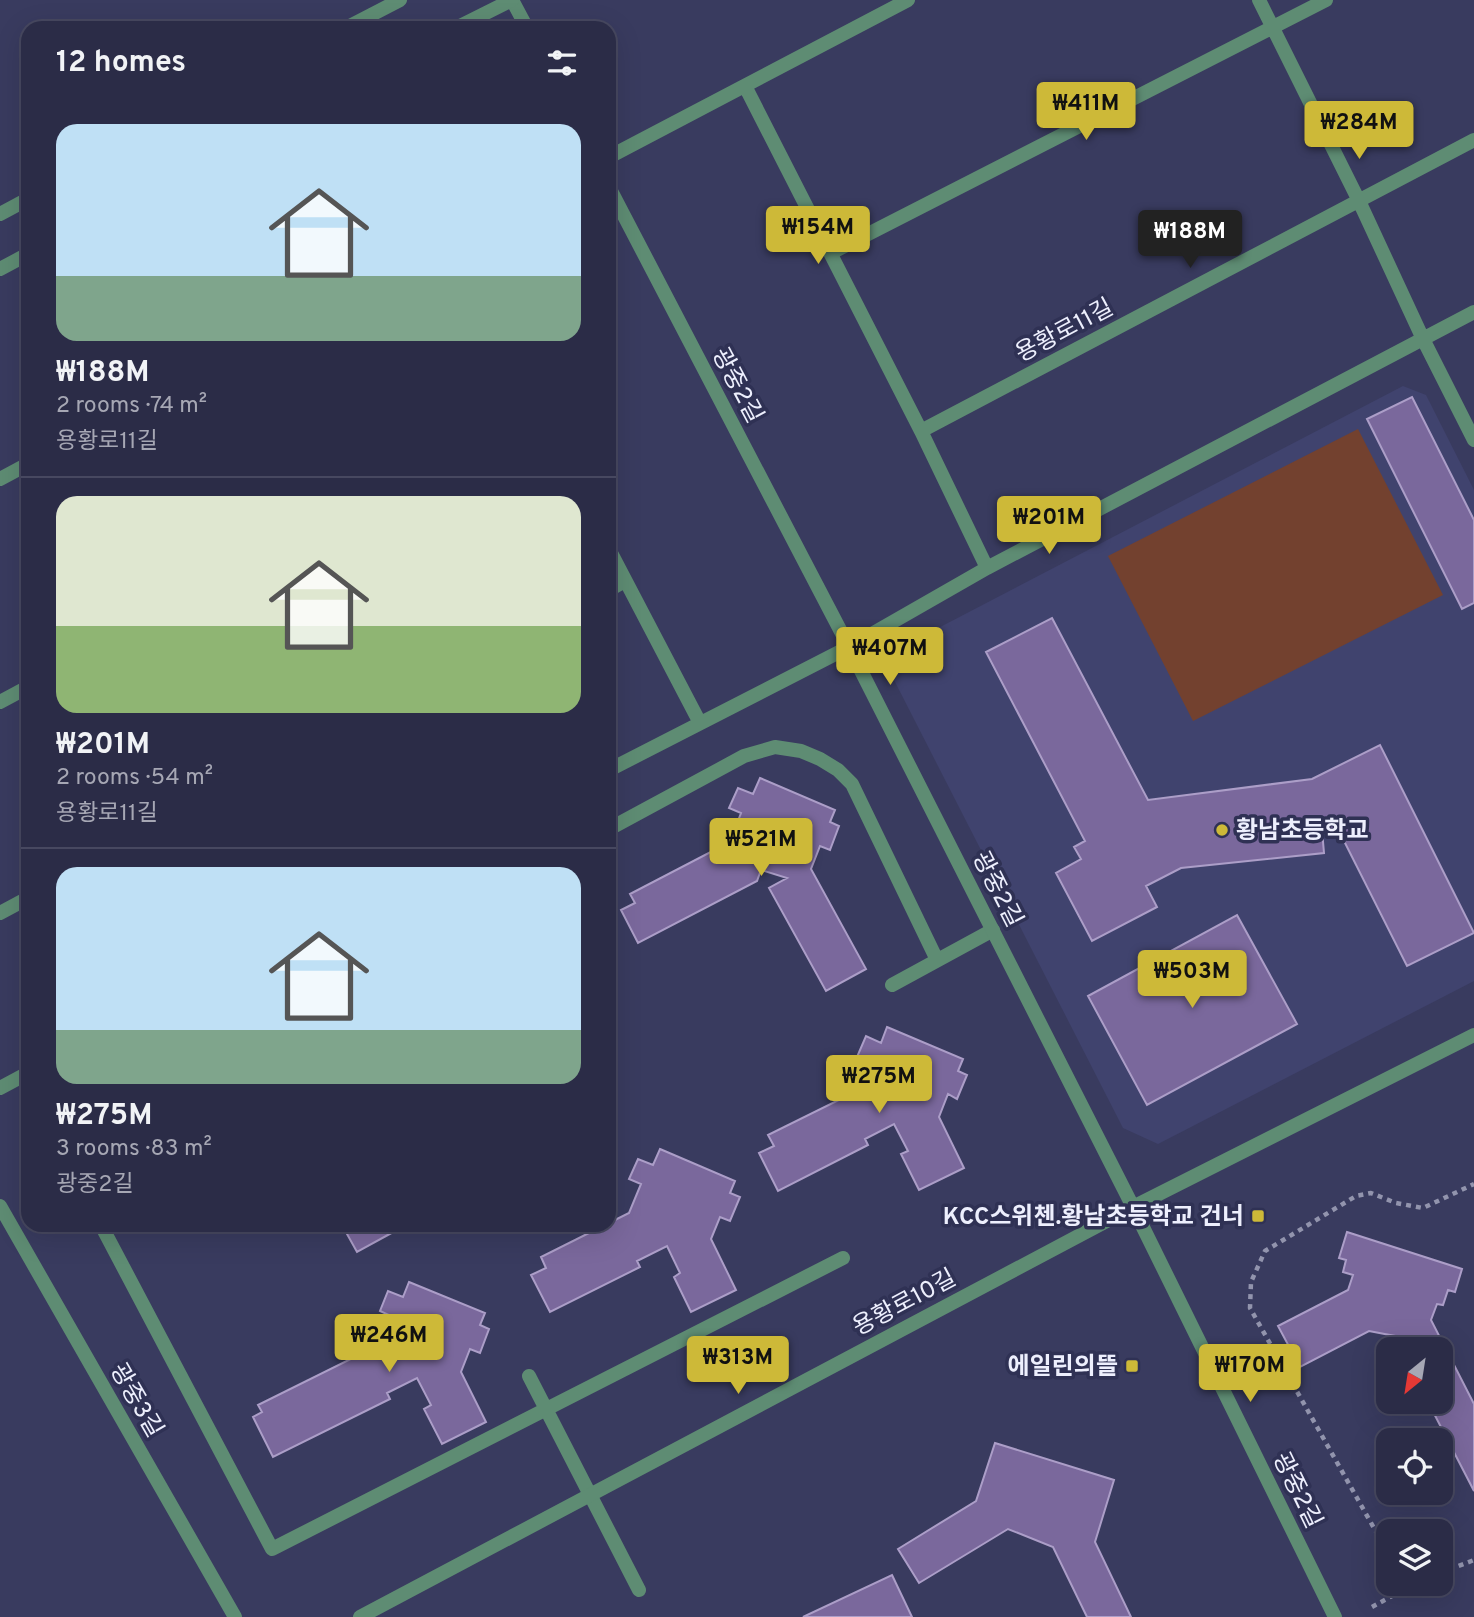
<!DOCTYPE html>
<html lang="en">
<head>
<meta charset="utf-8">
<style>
	body { margin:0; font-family:Overpass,"Noto Sans KR",sans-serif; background:#373852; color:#f1f3f6; height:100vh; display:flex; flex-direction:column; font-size:26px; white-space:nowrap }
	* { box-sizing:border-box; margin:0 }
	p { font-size:23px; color:#a6a7b4 }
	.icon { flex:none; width:38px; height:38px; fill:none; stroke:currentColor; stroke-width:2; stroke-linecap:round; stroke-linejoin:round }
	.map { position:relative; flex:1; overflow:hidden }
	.details { position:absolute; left:21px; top:21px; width:595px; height:1211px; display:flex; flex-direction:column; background:#2b2c47; border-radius:21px; box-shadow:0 7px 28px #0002,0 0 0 2px #474860 }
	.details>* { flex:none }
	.needle { width:46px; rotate:210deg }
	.buttons { position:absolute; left:1376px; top:1337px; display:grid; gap:14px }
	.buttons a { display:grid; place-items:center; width:77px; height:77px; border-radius:14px; background:#2b2c47; box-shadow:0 7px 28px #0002,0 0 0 2px #474860; font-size:35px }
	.price { position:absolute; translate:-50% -60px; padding:0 16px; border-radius:7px; background:#cdb938; color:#111; font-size:23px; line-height:46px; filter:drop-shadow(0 2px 4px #0008) }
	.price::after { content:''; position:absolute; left:50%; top:42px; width:21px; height:16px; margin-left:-10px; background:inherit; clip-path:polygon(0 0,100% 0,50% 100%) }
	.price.selected { background:#222; color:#fff }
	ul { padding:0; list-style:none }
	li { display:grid; align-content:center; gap:14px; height:371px; padding:0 35px }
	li+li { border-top:2px solid #474860 }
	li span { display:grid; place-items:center; height:217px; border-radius:21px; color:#555 }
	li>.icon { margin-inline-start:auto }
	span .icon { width:126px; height:126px; fill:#fffc; stroke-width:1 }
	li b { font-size:30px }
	h2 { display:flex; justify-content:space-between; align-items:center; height:84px; padding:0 35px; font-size:30px }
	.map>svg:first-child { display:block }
	.built { fill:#40436e }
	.green { fill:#73412f }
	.building { fill:#7a689c; stroke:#ac9ec8; stroke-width:2 }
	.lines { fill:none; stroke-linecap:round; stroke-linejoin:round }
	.path { stroke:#9294ad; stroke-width:4.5; stroke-dasharray:5 5; stroke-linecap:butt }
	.service { stroke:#5e8c73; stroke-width:14 }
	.minor { stroke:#5e8c73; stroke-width:14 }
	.tertiary { stroke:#5e8c73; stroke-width:14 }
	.poi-dot { fill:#cdb938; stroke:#2f3154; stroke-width:2.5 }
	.labels { text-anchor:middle; stroke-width:7; stroke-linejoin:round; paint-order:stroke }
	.street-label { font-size:24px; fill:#edeffd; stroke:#2f3154 }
	.poi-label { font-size:24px; font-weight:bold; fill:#edeffd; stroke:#2f3154; text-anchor:end }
</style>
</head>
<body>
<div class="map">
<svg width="1474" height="1617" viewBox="0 0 1474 1617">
	<rect width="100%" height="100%" fill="#393b5f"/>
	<path class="built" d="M1403,386L1426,395L1474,490V981L1158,1144L1123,1128L893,678L898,649Z"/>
	<path class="green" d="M1358,429L1443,595L1193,721L1108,556Z"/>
	<path class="building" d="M1412,397L1474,520V603L1462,609L1367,419Z
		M1052,618L1148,800L1312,779L1380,745L1474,933L1407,966L1338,829L1322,830L1324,853L1181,868L1146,886L1157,907L1092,941L1056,873L1081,859L1074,847L1085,841L986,652Z
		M760,778L835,810L830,822L839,826L830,850L820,846L811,869L866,969L826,991L769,888L787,878L761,870L757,881L638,943L621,910L635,903L630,894L730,842L741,813L729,808L738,788L753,794Z
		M1237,915L1297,1024L1147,1105L1088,996Z
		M887,1027L963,1059L958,1071L967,1075L957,1099L948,1094L939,1117L964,1168L919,1190L901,1154L908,1151L894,1124L865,1139L868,1145L778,1191L759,1153L774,1146L768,1135L857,1091L869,1062L857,1057L866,1036L881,1043Z
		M660,1149L735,1181L730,1193L740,1197L730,1221L720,1217L711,1239L736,1290L691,1312L674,1277L680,1273L667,1246L637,1261L640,1267L550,1312L531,1275L546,1268L541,1257L629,1213L641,1184L629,1179L638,1159L653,1165Z
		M342,1225H394L397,1230L357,1252Z
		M1347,1232L1462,1269L1455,1292L1448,1290L1443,1305L1437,1304L1431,1320L1474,1404V1491L1428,1402H1440V1349H1401L1395,1336L1369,1331L1300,1367L1278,1326L1348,1290L1353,1275L1343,1272L1346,1260L1339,1258Z
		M409,1282L485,1313L480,1325L489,1329L480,1353L470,1349L461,1372L486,1422L442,1444L424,1409L431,1405L417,1378L387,1393L390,1399L273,1457L253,1417L262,1412L258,1405L379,1345L391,1316L380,1311L388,1291L403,1297Z
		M995,1443L1114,1480L1095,1542L1131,1617H1087L1053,1547L1008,1529L919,1583L898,1549L976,1501Z
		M892,1575L912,1617H803Z"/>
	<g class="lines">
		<path class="path" d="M1388,1553L1250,1308L1251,1282L1265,1251L1356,1196L1371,1193L1396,1203L1423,1208L1474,1184
			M1440,1573L1474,1560
			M1372,1607L1414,1584"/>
		<path class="service" d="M609,829L744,756L775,747L801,751L820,759L838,770L852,784L937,960
			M892,985L993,930
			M101,1225L272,1549L843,1258
			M529,1376L639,1590"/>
		<path class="minor" d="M512,0L527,28
			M1259,0L1359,201L1423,339L1474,440
			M745,86L921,431L987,568
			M609,157L908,0
			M609,187L849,647L1133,1207L1335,1617
			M831,253L1326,0
			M921,431L1474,140
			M0,479L28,464
			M609,549L700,723
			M609,590L625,581
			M0,702L28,687
			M609,770L849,647L987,568L1474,312
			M0,913L28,898
			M0,1088L28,1073
			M0,1206L235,1617
			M360,1617L1133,1207L1474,1035"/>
		<path class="tertiary" d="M346,28L400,0
			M456,28L512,0
			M0,214L28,199
			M0,269L28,254"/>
	</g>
	<g class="poi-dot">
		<circle cx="1222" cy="830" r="7"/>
		<rect x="1251" y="1209" width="14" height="14" rx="3.5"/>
		<rect x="1125" y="1359" width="14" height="14" rx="3.5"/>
	</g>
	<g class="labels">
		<g class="street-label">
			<text transform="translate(1064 330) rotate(-28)" y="8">용황로11길</text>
			<text transform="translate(738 385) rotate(62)" y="8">광중2길</text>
			<text transform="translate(998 889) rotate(63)" y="8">광중2길</text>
			<text transform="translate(904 1302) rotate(-28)" y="8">용황로10길</text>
			<text transform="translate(137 1400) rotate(60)" y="8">광중3길</text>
			<text transform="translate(1298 1490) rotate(64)" y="8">광중2길</text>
		</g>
		<g class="poi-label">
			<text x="1236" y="838" text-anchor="start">황남초등학교</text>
			<text x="1244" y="1224">KCC스위첸.황남초등학교 건너</text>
			<text x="1118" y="1374">에일린의뜰</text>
		</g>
	</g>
</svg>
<div class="buttons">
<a><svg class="needle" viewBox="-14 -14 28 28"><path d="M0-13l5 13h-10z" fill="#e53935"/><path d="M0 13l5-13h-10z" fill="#a6a7b4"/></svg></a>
<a><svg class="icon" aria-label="locate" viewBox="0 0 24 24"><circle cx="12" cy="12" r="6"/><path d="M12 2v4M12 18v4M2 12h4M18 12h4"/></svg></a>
<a><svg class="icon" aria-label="layers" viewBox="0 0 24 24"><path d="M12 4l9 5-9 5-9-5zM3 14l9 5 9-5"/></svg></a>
</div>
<b class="price" style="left:1086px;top:142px">₩411M</b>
<b class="price" style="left:1359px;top:161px">₩284M</b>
<b class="price" style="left:818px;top:266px">₩154M</b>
<b class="price selected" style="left:1190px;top:270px">₩188M</b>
<b class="price" style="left:1049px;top:556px">₩201M</b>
<b class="price" style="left:890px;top:687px">₩407M</b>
<b class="price" style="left:761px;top:878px">₩521M</b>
<b class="price" style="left:1192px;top:1010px">₩503M</b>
<b class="price" style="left:879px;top:1115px">₩275M</b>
<b class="price" style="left:389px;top:1374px">₩246M</b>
<b class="price" style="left:738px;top:1396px">₩313M</b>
<b class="price" style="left:1250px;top:1404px">₩170M</b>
<section class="details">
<h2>12 homes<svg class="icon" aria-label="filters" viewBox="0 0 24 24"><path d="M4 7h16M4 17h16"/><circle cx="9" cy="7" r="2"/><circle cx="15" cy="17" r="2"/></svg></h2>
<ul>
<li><span style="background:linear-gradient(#bfe0f5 70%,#7fa58c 0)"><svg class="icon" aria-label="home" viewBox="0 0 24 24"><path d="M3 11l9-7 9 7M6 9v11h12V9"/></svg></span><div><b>₩188M</b><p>2 rooms · 74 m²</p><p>용황로11길</p></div></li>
<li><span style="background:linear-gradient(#dfe7d0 60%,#8fb573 0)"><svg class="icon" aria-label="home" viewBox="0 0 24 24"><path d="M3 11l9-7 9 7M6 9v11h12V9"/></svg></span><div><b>₩201M</b><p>2 rooms · 54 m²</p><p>용황로11길</p></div></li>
<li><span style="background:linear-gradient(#bfe0f5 75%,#7fa58c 0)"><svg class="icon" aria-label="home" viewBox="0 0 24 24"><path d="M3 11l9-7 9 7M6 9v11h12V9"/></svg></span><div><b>₩275M</b><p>3 rooms · 83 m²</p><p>광중2길</p></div></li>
</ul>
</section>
</div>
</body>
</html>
